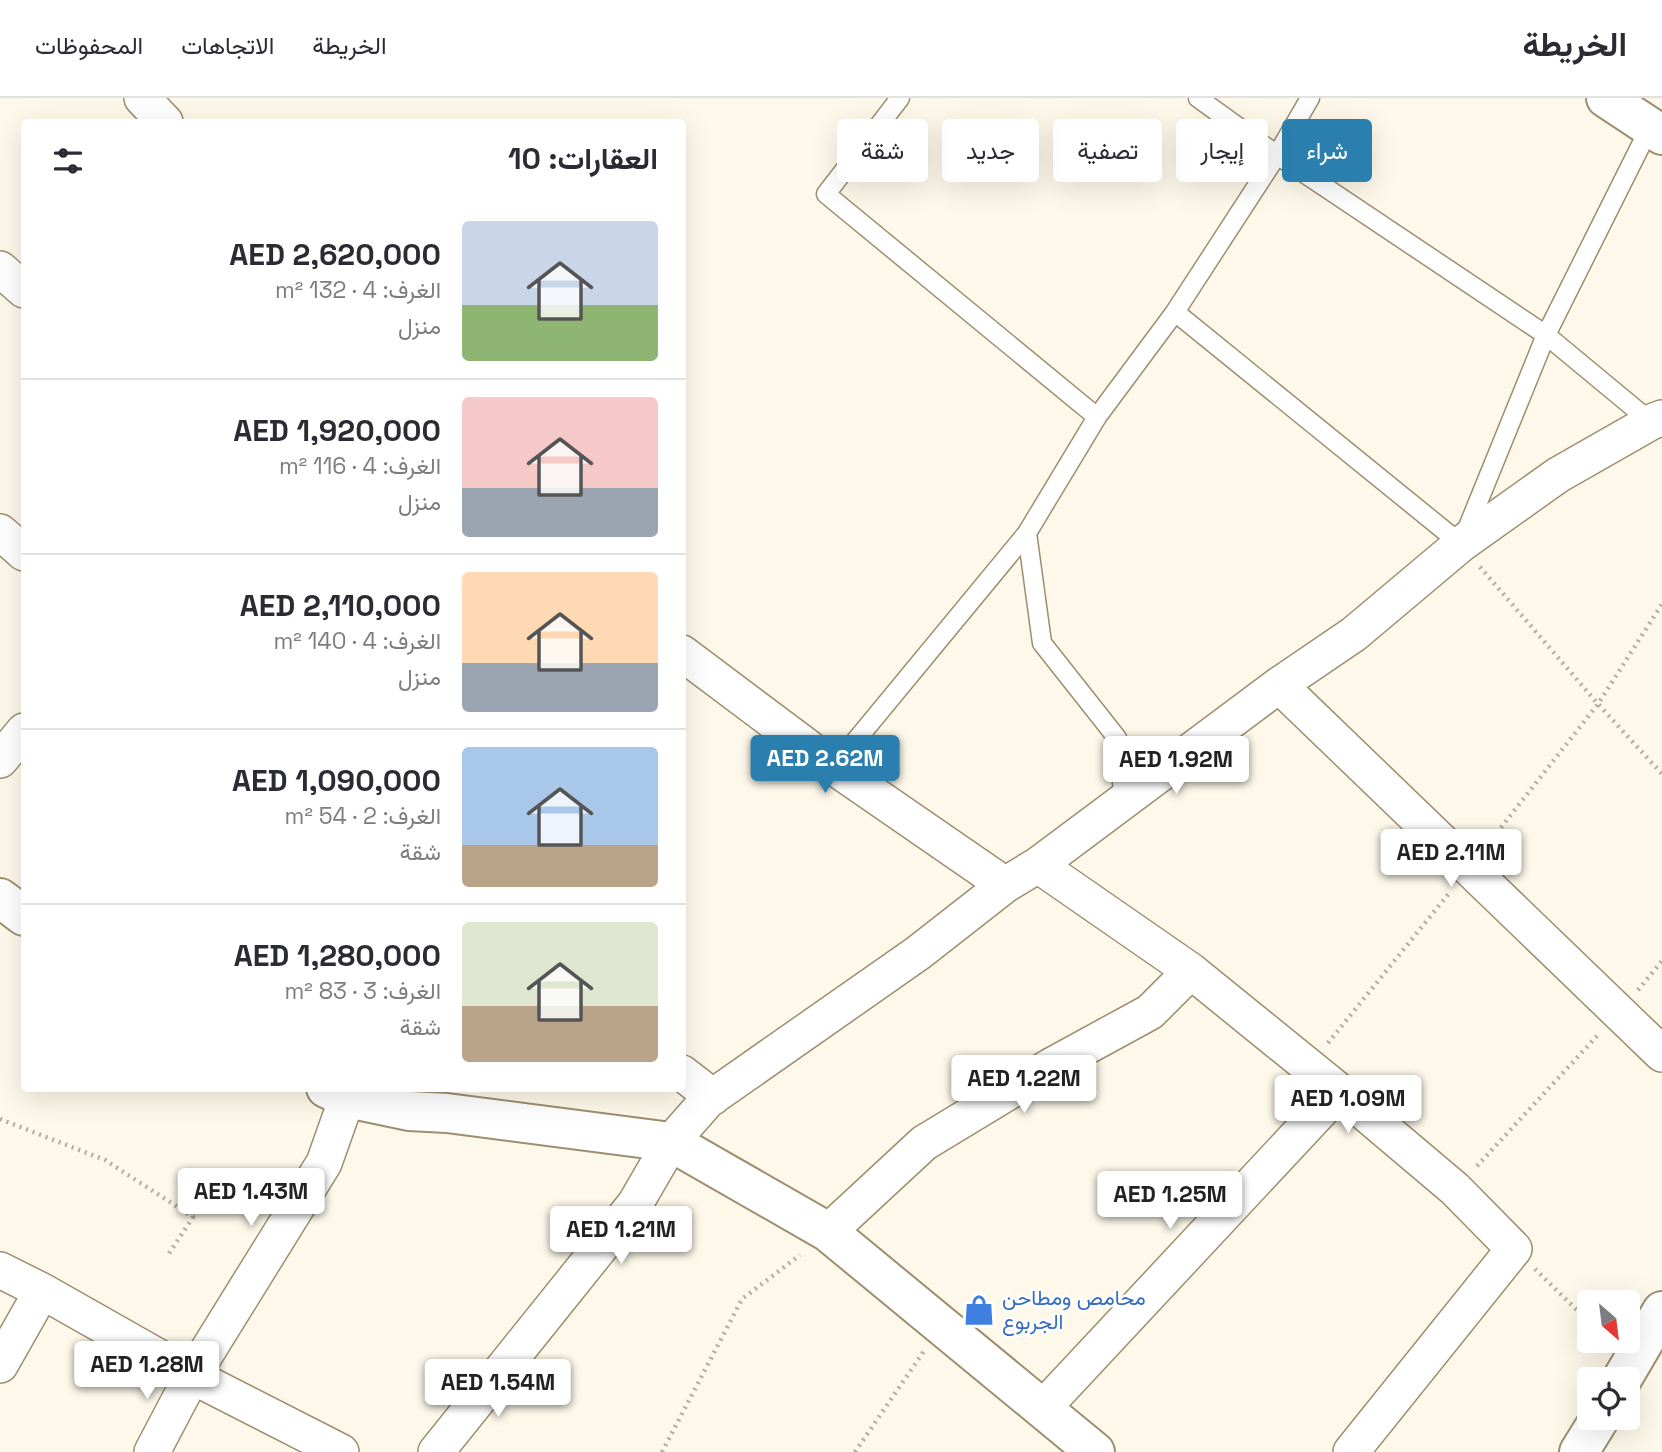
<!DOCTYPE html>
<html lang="ar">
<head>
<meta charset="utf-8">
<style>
	body { margin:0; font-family:"Space Grotesk",Vazirmatn,sans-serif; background:#f2f2f3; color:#2b2b33; direction:rtl; height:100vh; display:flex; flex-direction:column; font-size:26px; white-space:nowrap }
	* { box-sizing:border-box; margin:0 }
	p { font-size:23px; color:#7c7c81 }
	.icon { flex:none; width:38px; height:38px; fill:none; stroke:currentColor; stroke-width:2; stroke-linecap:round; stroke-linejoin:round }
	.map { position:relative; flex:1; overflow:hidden; direction:ltr }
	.details { position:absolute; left:21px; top:21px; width:665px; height:973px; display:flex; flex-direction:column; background:#fff; border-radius:7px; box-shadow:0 7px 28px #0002; direction:rtl }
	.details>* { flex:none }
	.guide { position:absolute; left:707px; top:21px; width:665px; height:63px; direction:rtl; display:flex; gap:14px }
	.needle { width:46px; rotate:152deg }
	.controls { position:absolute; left:1577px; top:1192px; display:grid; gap:14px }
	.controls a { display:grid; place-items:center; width:63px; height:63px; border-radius:7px; background:#fff; box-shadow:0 7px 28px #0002; font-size:35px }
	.price { position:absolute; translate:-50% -60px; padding:0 16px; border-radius:7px; background:#fff; color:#222; font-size:23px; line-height:46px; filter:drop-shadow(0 2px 4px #0008) }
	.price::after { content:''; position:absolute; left:50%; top:42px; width:21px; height:16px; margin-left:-10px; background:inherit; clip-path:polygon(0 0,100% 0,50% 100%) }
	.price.current { background:#2a7fae; color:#fff }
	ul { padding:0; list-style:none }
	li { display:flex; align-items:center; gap:21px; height:175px; padding:0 28px }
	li+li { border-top:2px solid #e1e1e2 }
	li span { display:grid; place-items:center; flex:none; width:196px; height:140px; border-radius:7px; color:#555 }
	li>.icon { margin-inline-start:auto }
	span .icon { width:84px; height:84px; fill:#fffc; stroke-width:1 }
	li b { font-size:30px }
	h2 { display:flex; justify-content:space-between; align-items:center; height:84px; padding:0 28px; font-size:30px }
	.chip { padding:0 24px; border-radius:7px; background:#fff; box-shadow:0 7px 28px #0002; font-size:24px; line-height:63px }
	.chip.current { background:#2a7fae; color:#fff }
	header { display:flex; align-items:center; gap:42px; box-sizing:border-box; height:98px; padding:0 35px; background:#fff; border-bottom:2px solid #e1e1e2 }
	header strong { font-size:33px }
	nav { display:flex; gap:38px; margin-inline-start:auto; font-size:24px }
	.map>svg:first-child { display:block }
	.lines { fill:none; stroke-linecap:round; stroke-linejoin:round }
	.lane-casing { stroke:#9d8e6f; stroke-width:21 }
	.street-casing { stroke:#9d8e6f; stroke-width:38 }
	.secondary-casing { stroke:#9d8e6f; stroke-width:42 }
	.path { stroke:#b2ac9e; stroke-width:4.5; stroke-dasharray:2 5; stroke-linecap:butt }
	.lane { stroke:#fff; stroke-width:18 }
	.street { stroke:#fff; stroke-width:35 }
	.secondary { stroke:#fff; stroke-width:38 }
	.labels { text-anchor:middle; stroke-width:5; stroke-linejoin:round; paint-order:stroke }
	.shop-label { font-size:21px; fill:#366cbe; stroke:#fff; text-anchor:start }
</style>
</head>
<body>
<header>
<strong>الخريطة</strong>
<nav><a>الخريطة</a><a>الاتجاهات</a><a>المحفوظات</a></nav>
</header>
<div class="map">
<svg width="1662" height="1354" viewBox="0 0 1662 1354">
	<rect width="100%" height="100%" fill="#fef8ea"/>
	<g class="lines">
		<defs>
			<path id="lane" d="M900,0L826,96L1097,319
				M1198,0L1277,57L1546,237L1651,324
				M1175,214L1461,446L1546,237L1650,29
				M1027,435L1042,545L1117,640L1124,702
				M834,669L1027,435L1097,319L1175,214L1277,57L1310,0"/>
			<path id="street" d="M142,0L165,24
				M0,171L24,192
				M0,434L24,455
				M682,555L834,669L1005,787
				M1279,587L1662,956
				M0,662L24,633
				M1038,767L1191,873L1339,993L1455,1091L1514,1151L1351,1354
				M682,975L713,999
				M828,1134L924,1045L1051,968L1150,914L1191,873
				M0,1172L42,1193L192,1278L341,1354
				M0,1267L42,1193
				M1042,1311L1339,993
				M152,1354L192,1278L324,1065L347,1000L346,990
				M436,1354L635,1106L671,1044L708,1002L918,855L1005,787L1038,767L1279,587L1354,536L1461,446L1558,377L1651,324L1662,320"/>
			<path id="secondary" d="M1606,0L1662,37
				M0,800L24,818
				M326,990L347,1000L409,1013L447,1015L671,1044L828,1134L1095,1354
				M1622,1281L1662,1213
				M1579,1354L1600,1320"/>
		</defs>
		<use href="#lane" class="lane-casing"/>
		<use href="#street" class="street-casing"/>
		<use href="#secondary" class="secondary-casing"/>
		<path class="path" d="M1480,469L1598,606L1662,676
			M1488,746L1598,606L1662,506
			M1638,892L1662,863
			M1328,945L1450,794
			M0,1021L105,1062L193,1119L168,1157
			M1477,1068L1597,938
			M1535,1171L1589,1224
			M662,1354L742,1201L800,1157
			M855,1354L924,1253"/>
		<use href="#lane" class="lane"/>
		<use href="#street" class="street"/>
		<use href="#secondary" class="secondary"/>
	</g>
	<defs>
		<symbol id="shop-bare" viewBox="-9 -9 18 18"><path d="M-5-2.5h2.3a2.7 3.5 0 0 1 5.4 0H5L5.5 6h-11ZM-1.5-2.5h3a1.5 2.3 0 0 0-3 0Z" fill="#3f7fe0" stroke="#fff" stroke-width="2.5" paint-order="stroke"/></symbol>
	</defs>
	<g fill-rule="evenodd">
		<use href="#shop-bare" x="957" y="1190" width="44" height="44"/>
	</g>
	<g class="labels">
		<g class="shop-label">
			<text x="1002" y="1207">محامص ومطاحن<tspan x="1002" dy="24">الجربوع</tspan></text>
		</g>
	</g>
</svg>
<div class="controls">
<a><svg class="needle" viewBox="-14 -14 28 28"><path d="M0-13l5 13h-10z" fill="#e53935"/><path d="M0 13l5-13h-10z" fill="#7c7c81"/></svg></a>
<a><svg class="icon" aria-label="locate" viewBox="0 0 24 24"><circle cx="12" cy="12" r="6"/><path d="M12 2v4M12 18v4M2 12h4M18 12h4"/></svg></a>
</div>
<b class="price current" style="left:825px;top:697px">AED 2.62M</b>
<b class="price" style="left:1176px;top:698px">AED 1.92M</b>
<b class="price" style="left:1451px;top:791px">AED 2.11M</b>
<b class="price" style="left:1024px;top:1017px">AED 1.22M</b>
<b class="price" style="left:1348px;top:1037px">AED 1.09M</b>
<b class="price" style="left:251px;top:1130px">AED 1.43M</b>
<b class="price" style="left:1170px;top:1133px">AED 1.25M</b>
<b class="price" style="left:621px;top:1168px">AED 1.21M</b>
<b class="price" style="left:147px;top:1303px">AED 1.28M</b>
<b class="price" style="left:498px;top:1321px">AED 1.54M</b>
<div class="guide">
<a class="chip current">شراء</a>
<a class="chip">إيجار</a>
<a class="chip">تصفية</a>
<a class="chip">جديد</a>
<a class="chip">شقة</a>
</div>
<section class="details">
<h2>العقارات: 10<svg class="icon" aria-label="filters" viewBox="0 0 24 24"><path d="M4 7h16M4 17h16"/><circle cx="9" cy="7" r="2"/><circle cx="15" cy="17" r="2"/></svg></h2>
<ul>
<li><span style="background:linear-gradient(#c9d6e8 60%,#8fb573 0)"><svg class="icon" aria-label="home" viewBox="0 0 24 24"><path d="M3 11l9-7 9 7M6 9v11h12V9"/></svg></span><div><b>AED 2,620,000</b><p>الغرف: 4 · 132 m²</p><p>منزل</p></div></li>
<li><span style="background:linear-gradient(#f6c9c9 65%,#9aa5b1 0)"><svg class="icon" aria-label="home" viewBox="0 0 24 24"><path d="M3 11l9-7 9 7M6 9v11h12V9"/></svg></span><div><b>AED 1,920,000</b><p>الغرف: 4 · 116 m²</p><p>منزل</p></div></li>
<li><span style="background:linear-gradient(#ffd9b3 65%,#9aa5b1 0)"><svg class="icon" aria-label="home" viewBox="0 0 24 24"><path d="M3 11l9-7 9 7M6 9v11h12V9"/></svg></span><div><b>AED 2,110,000</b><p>الغرف: 4 · 140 m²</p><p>منزل</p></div></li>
<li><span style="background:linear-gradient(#a9c7e8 70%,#b9a48a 0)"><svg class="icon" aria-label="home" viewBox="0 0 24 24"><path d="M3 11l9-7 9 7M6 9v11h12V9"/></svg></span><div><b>AED 1,090,000</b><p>الغرف: 2 · 54 m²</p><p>شقة</p></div></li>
<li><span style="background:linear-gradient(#dfe7d0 60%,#b9a48a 0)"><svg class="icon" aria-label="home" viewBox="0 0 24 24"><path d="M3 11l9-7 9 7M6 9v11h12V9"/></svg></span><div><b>AED 1,280,000</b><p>الغرف: 3 · 83 m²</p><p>شقة</p></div></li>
</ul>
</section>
</div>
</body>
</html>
